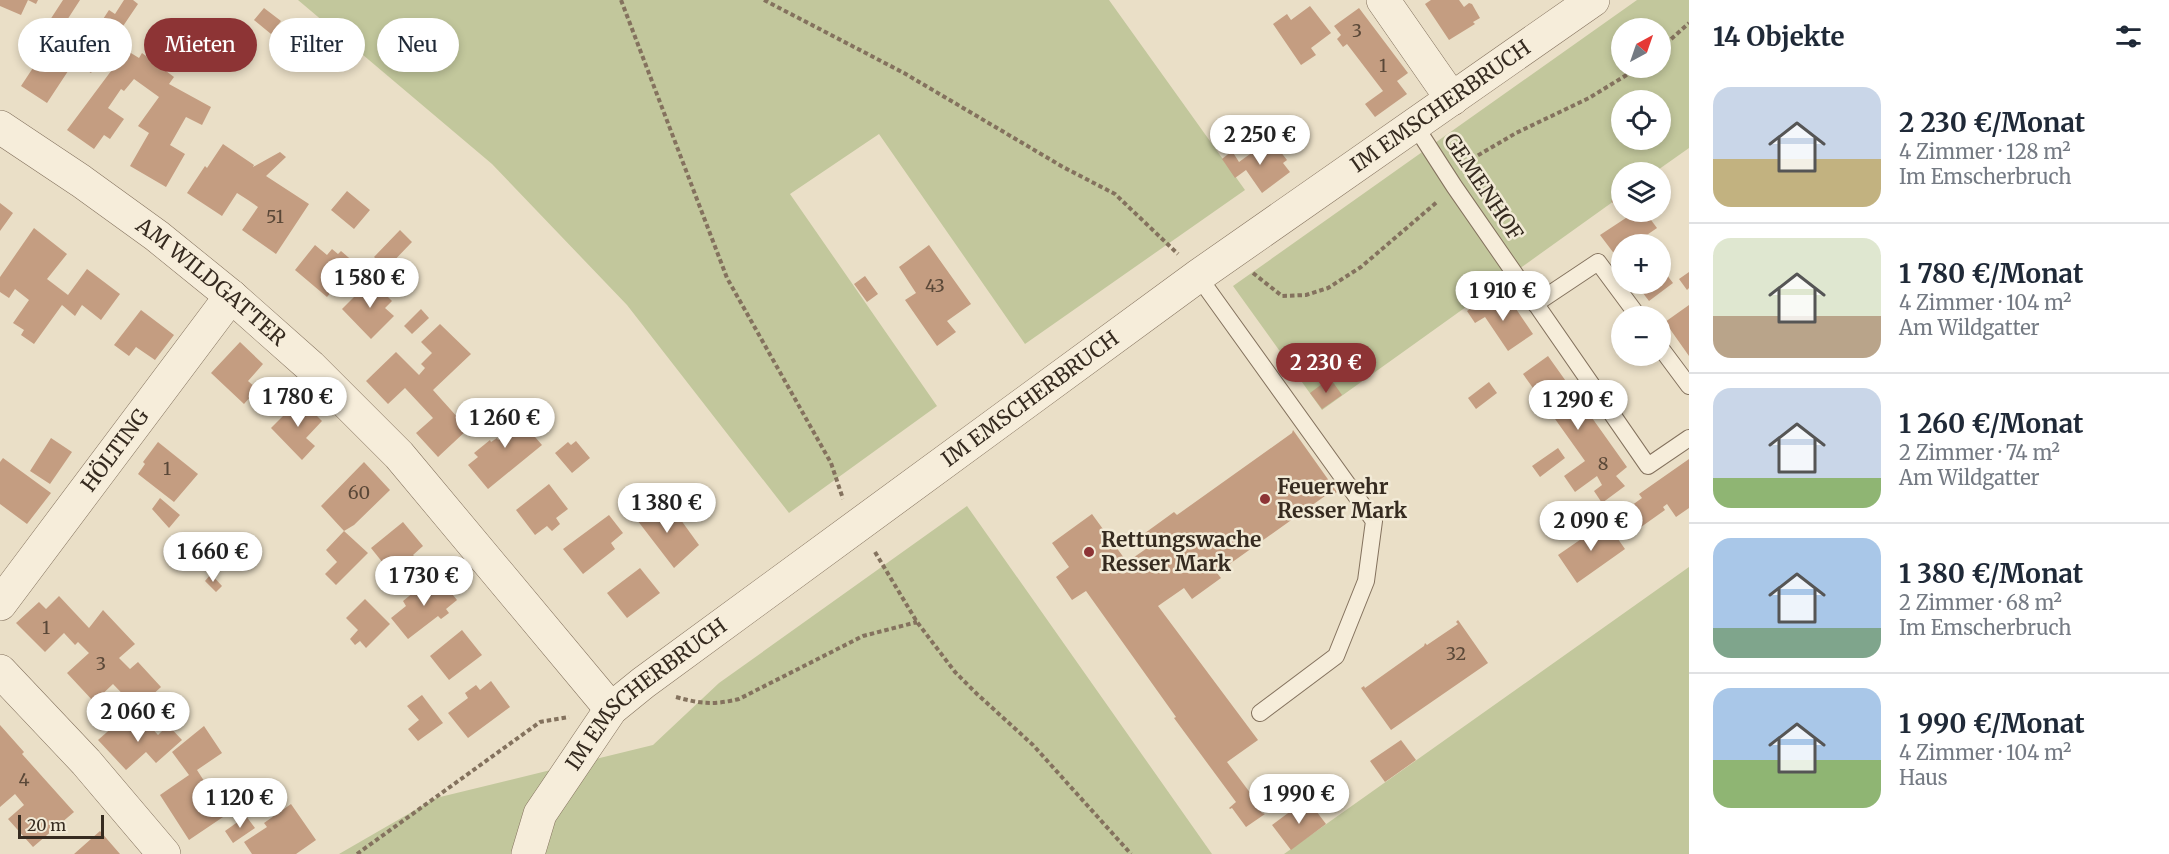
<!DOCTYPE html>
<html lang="de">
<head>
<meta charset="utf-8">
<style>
	body { margin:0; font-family:Merriweather,serif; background:#f6f6f7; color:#1f2937; height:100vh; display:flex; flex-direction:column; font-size:22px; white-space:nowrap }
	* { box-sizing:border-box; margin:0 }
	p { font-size:20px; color:#747a83 }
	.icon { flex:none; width:33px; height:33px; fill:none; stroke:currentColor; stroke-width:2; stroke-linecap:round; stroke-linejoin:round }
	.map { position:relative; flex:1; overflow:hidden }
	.side { display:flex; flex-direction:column; background:#fff; width:480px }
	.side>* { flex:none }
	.banner { position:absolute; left:18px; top:18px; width:570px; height:54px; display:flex; gap:12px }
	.needle { width:39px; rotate:40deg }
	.buttons { position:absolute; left:1611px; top:18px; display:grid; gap:12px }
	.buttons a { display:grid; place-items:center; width:60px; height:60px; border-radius:50%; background:#fff; box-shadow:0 3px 9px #0003; font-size:30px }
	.scale { position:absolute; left:18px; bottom:15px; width:86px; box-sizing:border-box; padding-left:6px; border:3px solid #362b20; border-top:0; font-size:16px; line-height:21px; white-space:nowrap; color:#362b20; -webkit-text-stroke:4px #f2ead6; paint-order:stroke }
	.price { position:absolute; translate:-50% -51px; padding:0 14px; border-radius:21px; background:#fff; color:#222; font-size:20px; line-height:39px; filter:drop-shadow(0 2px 3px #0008) }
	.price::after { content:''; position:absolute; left:50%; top:36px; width:18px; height:14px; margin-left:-9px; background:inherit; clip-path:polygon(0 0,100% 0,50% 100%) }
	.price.current { background:#8d3435; color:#fff }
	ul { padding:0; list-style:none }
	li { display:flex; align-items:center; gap:18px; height:150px; padding:0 24px }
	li+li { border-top:2px solid #e0e1e3 }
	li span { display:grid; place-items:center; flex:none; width:168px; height:120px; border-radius:18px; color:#555 }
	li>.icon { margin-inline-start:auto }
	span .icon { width:72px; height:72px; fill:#fffc; stroke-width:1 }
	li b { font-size:26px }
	h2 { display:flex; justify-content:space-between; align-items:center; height:72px; padding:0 24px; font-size:26px }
	.pill { padding:0 21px; border-radius:27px; background:#fff; box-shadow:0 3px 9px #0003; font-size:21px; line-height:54px }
	.pill.current { background:#8d3435; color:#fff }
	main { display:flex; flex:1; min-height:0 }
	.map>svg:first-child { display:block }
	.green { fill:#c2c79c; fill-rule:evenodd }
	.building { fill:#c49d81 }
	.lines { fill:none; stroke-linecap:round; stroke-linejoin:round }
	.service-casing { stroke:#84725e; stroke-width:18 }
	.minor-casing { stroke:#84725e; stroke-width:34 }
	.tertiary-casing { stroke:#84725e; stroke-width:34 }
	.path { stroke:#84725e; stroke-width:4; stroke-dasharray:4.5 3; stroke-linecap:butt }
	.service { stroke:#f6edda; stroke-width:16 }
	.minor { stroke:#f6edda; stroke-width:33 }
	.tertiary { stroke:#f6edda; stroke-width:33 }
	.poi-dot { fill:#8d3435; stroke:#f2ead6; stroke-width:2 }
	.labels { text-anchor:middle; stroke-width:5; stroke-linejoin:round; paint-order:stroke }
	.number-label { font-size:18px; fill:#5a4838 }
	.street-label { font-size:21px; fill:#362b20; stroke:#f2ead6 }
	.poi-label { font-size:21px; font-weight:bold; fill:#362b20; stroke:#f2ead6; text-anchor:start }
</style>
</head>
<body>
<main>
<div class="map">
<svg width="1689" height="854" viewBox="0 0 1689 854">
	<rect width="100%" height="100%" fill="#eadfc7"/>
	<path class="green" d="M298,0H1109L1245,190L1025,344L879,134L790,194L937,406L789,513L627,305L492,164Z
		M1637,0H1689V148L1655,172H1622L1621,196L1322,410L1233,286ZM1622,28H1660V68H1622ZM1622,100H1660V140H1622Z
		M967,506L1212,854H339L436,798L653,745L719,683Z
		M1689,567V854H1284Z"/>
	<path class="building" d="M0,0H38L36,4L28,0L21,15L0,6Z
		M63,0H80L60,31L84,48L109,10L115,14L124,0H133L138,4L115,38L128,47L126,50L139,58L142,53L174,77L169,84L211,107L202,125L186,117L170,145L185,154L166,187L130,166L149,133L138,126L159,97L134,79L124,91L121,89L108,108L124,119L110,139L104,135L94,149L67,130L120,59L106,50L91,73L74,62L47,103L21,86L58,30L48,23Z
		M1431,0H1459L1464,7L1469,3L1472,4L1480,18L1473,22L1475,24L1449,40L1425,4Z
		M1310,6L1331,33L1311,48L1316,55L1301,65L1273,24L1287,14L1291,20Z
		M264,8L281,21L271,34L254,20Z
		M1359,8L1408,73L1397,81L1407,94L1375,117L1365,104L1383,91L1347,44L1343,47L1337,39L1341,35L1334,26Z
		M1268,141L1277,153L1280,151L1287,160L1283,163L1290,172L1262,193L1246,170L1235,178L1222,159L1232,151L1239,162Z
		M223,144L254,165L253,167L280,152L286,157L266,176L309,204L276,254L242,230L258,207L248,200L237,193L222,216L187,193L205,166L207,168Z
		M347,191L370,210L354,229L331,210Z
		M1622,193V209L1619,210L1611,201Z
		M0,203L13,213L0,231Z
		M1635,212H1645L1657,228L1641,239L1645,244H1622V264L1600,235Z
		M34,228L67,254L47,279L68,295L87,269L120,294L101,320L82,305L75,316L62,305L34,344L21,335L24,330L13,323L29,300L15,289L9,298L0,292V277Z
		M400,230L412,242L387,268L374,257Z
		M315,245L327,255L332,249L338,254L341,251L355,263L327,297L295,270Z
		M929,245L971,304L947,321L956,332L937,346L905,300L916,293L899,267Z
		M1660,266L1673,283L1649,301L1636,284H1660Z
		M1689,272V288L1687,290L1679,279Z
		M865,276L878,294L867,302L854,284Z
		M373,278L386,290L384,293L392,301L385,308L394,316L371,339L342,309Z
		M1488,297L1496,309L1510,300L1533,334L1508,351L1485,317L1475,323L1467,311Z
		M1689,305V356L1665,322Z
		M421,309L429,318L412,334L404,326Z
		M141,310L174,335L155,360L136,347L129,356L114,345Z
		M440,324L471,354L433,390L468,429L438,457L416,433L433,418L405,388L388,404L366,381L396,352L419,375L425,368L421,364L432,353L421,342Z
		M240,342L263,364L248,381L257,389L244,404L211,373Z
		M1548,356L1627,467L1616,476L1625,486L1602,503L1594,491L1602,485L1597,476L1575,492L1564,476L1585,461L1523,374Z
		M1330,378L1342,395L1322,409L1310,393Z
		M1489,382L1497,393L1476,409L1468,398Z
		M300,399L322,421L306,438L315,446L302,460L271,428Z
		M515,406L525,419L522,422L542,445L488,489L468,465L478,457L474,453L490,440L491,442L497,438L498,440L504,435L495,423Z
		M1293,430L1337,492L1334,494L1332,491L1217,573L1221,578L1192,599L1184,588L1158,606L1258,740L1227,762L1251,794L1249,795L1262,813L1265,814L1246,827L1232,808L1230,809L1229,808L1236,802L1174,718L1176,717L1086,591L1072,600L1056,577L1069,567L1052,543L1092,514L1127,562L1153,544L1145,533L1174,512L1177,515L1292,433Z
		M51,438L72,452L50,484L30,471Z
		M576,441L590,458L572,473L555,453L568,442L571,445Z
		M158,442L198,474L174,502L138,474L145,464L143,462Z
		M1558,448L1565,458L1540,477L1532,466Z
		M3,458L51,493L27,524L0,504V462Z
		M1689,459V508L1676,517L1667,504L1663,507L1665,510L1641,527L1628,508L1642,498L1639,494Z
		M364,462L390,490L354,525L344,531L321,506Z
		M549,484L568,509L556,518L560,524L552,531L547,526L535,535L516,510Z
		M160,498L180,515L169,528L152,509Z
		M653,502L669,523L678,516L699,545L674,568L634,516Z
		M609,515L623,533L611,543L615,549L583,574L563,549Z
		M403,522L423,546L413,555L418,560L404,571L400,566L391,573L371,548Z
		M1606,522L1625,549L1577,583L1558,555Z
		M344,531L368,553L336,585L325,574L337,562L326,550Z
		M640,568L660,593L627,618L607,593Z
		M211,574L222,586L216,592L205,581Z
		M436,574L457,600L446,609L449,613L441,619L438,616L408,639L391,618L406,606L403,601Z
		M59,596L89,628L103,610L135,644L119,658L130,669L138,662L161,687L137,709L113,684L94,702L67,673L89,653L78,642L75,645L64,633L45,652L16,623L39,602L46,609Z
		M365,599L390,624L366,648L360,641L355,645L350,639L358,630L346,618Z
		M1458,620L1488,663L1391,730L1361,688L1364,686L1365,688L1424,646L1425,643L1427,645L1458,624L1456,622Z
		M462,630L482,655L449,680L430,656Z
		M491,681L510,707L468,738L448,713L468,698L465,693L476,685L480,690Z
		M422,695L443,723L418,741L408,729L419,720L407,706Z
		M123,718L130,727L135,723L142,731L149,725L158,735L168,725L182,740L156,763L146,752L126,770L98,740Z
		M0,725L24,752L22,754L74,812L33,847L8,819L24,805L15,794L0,807Z
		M204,726L222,753L197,770L226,815L189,840L160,795L189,775L172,752Z
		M1401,740L1416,760L1385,782L1370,761Z
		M1307,799L1326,824L1291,850L1272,825Z
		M291,804L316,840L296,854H252L244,842L267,827L264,823Z
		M246,816L255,828L233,843L225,831Z
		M100,831L120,854H74Z"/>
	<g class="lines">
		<defs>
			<path id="service" d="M1414,124L1454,186L1648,466L1689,438
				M1198,276L1374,521L1366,581L1336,656L1260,713
				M1535,304L1598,262L1638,316
				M1660,347L1689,386"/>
			<g id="minor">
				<path d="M1383,0L1452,99"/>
				<path id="s1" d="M0,127L81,181L157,236L231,296L310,366L399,455L611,709"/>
				<path id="s2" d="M0,604L231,296"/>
				<path d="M0,671L86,762L164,854"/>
			</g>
			<g id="tertiary">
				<path id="s3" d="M528,854L540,814L611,709L643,683L1198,276L1593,0"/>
			</g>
		</defs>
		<use href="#service" class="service-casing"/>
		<use href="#minor" class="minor-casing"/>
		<use href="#tertiary" class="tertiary-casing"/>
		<path class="path" d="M621,0L727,278L831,463L843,499
			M764,0L904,73L1063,167L1115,194L1178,254
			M1660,49L1689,23
			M1465,163L1516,133L1589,98L1638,68
			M1253,273L1282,296L1306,295L1328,288L1361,267L1437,202
			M875,552L917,622L955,672L977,694L1033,745L1131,854
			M676,697C701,704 714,705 739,699L863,636L917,622
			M357,854L540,722L569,717"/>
		<use href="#service" class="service"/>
		<use href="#minor" class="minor"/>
		<use href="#tertiary" class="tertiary"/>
	</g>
	<g class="poi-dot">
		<circle cx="1265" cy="499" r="6"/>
		<circle cx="1089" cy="552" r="6"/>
	</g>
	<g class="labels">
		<g class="number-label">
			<text x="1357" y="37">3</text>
			<text x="1383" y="72">1</text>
			<text x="275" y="223">51</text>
			<text x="935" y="292">43</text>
			<text x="1603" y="470">8</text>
			<text x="167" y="475">1</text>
			<text x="359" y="499">60</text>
			<text x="46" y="634">1</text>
			<text x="1456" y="660">32</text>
			<text x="101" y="670">3</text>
			<text x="24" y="786">4</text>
		</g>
		<g class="street-label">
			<text dy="7" stroke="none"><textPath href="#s3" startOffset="1194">IM EMSCHERBRUCH</textPath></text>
			<text transform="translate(1483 187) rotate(56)" y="7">GEMENHOF</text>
			<text dy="7" stroke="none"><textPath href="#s1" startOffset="262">AM WILDGATTER</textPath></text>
			<text dy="7" stroke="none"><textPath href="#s3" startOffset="690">IM EMSCHERBRUCH</textPath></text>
			<text dy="7" stroke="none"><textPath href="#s2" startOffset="192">HÖLTING</textPath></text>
			<text dy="7" stroke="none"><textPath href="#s3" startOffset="204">IM EMSCHERBRUCH</textPath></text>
		</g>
		<g class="poi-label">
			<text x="1277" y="494">Feuerwehr<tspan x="1277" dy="24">Resser Mark</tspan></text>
			<text x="1101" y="547">Rettungswache<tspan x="1101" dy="24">Resser Mark</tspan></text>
		</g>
	</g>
</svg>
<div class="buttons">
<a><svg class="needle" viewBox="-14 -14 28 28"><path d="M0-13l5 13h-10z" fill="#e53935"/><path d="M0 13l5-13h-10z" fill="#747a83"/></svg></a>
<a><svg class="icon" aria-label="locate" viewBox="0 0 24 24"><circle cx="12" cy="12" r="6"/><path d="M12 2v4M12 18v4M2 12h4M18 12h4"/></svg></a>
<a><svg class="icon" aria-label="layers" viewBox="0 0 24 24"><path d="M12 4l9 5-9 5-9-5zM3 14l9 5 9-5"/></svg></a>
<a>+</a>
<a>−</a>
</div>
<div class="scale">20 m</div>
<b class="price" style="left:1260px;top:166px">2 250 €</b>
<b class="price" style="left:370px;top:309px">1 580 €</b>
<b class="price" style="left:1503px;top:322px">1 910 €</b>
<b class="price current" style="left:1326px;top:394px">2 230 €</b>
<b class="price" style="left:298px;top:428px">1 780 €</b>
<b class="price" style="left:1578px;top:431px">1 290 €</b>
<b class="price" style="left:505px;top:449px">1 260 €</b>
<b class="price" style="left:667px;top:534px">1 380 €</b>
<b class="price" style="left:1591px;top:552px">2 090 €</b>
<b class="price" style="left:213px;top:583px">1 660 €</b>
<b class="price" style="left:424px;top:607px">1 730 €</b>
<b class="price" style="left:138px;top:743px">2 060 €</b>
<b class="price" style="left:1299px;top:825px">1 990 €</b>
<b class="price" style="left:240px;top:829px">1 120 €</b>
<div class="banner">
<a class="pill">Kaufen</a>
<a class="pill current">Mieten</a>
<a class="pill">Filter</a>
<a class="pill">Neu</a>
</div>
</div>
<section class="side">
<h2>14 Objekte<svg class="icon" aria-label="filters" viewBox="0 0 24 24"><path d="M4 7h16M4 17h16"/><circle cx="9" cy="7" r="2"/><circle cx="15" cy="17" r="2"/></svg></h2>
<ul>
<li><span style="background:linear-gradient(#c9d6e8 60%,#c2b280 0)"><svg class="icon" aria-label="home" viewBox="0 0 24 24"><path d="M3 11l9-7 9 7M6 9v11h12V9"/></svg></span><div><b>2 230 €/Monat</b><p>4 Zimmer · 128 m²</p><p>Im Emscherbruch</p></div></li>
<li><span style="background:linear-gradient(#dfe7d0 65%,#b9a48a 0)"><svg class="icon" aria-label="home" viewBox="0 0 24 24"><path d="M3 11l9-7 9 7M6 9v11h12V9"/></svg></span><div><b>1 780 €/Monat</b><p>4 Zimmer · 104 m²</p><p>Am Wildgatter</p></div></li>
<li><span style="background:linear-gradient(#c9d6e8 75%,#8fb573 0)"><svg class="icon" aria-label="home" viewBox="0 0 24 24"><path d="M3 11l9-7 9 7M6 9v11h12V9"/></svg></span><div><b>1 260 €/Monat</b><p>2 Zimmer · 74 m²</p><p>Am Wildgatter</p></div></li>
<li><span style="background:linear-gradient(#a9c7e8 75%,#7fa58c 0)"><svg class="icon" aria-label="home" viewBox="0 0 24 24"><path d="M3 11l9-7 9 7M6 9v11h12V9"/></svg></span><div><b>1 380 €/Monat</b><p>2 Zimmer · 68 m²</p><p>Im Emscherbruch</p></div></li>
<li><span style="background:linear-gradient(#a9c7e8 60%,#8fb573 0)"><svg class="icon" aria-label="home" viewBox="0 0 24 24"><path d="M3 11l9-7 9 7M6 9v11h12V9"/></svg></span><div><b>1 990 €/Monat</b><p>4 Zimmer · 104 m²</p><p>Haus</p></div></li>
</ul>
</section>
</main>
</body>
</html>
